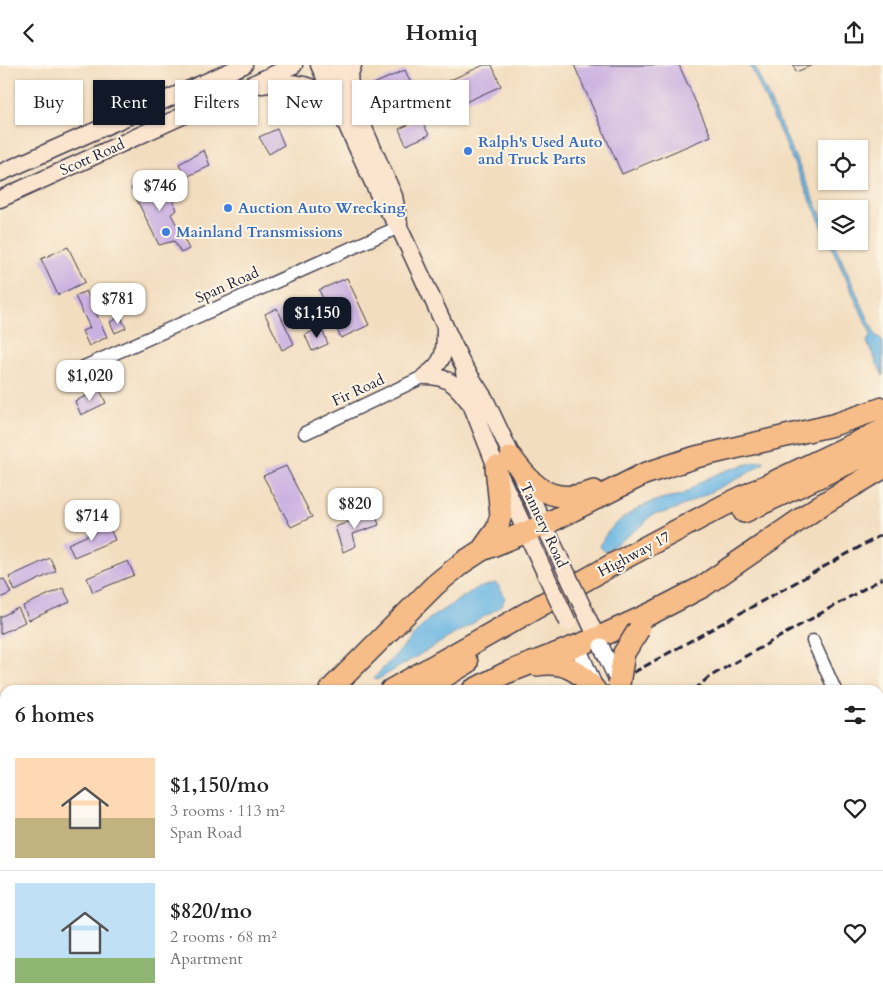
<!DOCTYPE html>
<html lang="en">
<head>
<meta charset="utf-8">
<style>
	body { margin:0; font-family:Cardo,serif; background:#f6f6f6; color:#222; height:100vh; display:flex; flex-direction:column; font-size:19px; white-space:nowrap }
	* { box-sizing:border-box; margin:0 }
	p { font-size:16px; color:#767676 }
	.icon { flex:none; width:28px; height:28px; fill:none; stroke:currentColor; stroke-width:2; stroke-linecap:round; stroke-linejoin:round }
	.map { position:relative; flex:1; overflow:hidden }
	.side { position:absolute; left:0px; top:620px; width:884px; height:320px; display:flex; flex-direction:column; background:#fff; border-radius:15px 15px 0 0; box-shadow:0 1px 4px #0004 }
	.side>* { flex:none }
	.banner { position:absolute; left:15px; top:15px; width:500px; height:45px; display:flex; gap:10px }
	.tools { position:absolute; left:818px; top:75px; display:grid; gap:10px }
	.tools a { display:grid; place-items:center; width:50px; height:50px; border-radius:0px; background:#fff; box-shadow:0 1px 4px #0004; font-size:25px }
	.price { position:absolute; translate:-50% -42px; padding:0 11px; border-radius:10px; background:#fff; color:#222; font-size:16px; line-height:32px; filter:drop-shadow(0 1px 2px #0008) }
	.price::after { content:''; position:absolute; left:50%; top:30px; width:15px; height:11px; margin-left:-8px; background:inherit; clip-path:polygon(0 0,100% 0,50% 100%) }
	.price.selected { background:#111827; color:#fff }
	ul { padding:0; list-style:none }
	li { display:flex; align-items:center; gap:15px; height:125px; padding:0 15px }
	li+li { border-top:1px solid #e0e0e0 }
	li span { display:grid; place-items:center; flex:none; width:140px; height:100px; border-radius:0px; color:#555 }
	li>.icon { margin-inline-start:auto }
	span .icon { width:60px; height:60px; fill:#fffc; stroke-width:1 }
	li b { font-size:21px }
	h2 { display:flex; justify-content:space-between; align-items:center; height:60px; padding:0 15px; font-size:21px }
	.tag { padding:0 18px; border-radius:0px; background:#fff; box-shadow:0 1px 4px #0004; font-size:18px; line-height:45px }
	.tag.selected { background:#111827; color:#fff }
	header { display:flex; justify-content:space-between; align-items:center; height:65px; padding:0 15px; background:#fff; font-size:22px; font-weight:800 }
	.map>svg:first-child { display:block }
	.water { fill:#6ab6e3; stroke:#466c8f }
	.building { fill:#cbb1e1 }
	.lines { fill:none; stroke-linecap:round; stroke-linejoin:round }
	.minor-casing { stroke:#413e4f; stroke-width:15 }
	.tertiary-casing { stroke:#413e4f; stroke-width:18 }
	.secondary-casing { stroke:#413e4f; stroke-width:19 }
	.motorway-casing { stroke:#413e4f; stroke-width:24 }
	.minor { stroke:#fff; stroke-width:12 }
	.tertiary { stroke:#fff; stroke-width:15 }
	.secondary { stroke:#fce5cf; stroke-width:16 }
	.motorway { stroke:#f7bd88; stroke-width:21 }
	.rail { stroke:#22223b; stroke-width:3; stroke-dasharray:8 4; stroke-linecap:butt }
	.tertiary-bridge-casing { stroke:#413e4f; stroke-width:18; stroke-linecap:butt }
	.secondary-bridge-casing { stroke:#413e4f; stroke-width:19; stroke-linecap:butt }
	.motorway-bridge-casing { stroke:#413e4f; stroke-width:24; stroke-linecap:butt }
	.tertiary-bridge { stroke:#fff; stroke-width:15 }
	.secondary-bridge { stroke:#fce5cf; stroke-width:16 }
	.motorway-bridge { stroke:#f7bd88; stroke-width:21 }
	.shop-dot { fill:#3f7fe0; stroke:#fcf5e5; stroke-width:2 }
	.labels { text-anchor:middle; stroke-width:4; stroke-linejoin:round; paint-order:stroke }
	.shop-label { font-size:15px; font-weight:bold; fill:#366cbe; stroke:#fcf5e5; text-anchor:start }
	.street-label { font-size:15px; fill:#22223b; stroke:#fcf5e5 }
</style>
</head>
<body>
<header><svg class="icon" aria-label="back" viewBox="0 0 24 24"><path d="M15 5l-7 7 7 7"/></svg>Homiq<svg class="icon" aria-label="share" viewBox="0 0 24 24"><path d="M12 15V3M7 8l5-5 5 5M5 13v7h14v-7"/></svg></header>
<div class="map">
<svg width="883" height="940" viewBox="0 0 883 940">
	<rect width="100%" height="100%" fill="#fcf5e5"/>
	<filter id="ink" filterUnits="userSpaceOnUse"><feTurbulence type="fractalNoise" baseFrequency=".02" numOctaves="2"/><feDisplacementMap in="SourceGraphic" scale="10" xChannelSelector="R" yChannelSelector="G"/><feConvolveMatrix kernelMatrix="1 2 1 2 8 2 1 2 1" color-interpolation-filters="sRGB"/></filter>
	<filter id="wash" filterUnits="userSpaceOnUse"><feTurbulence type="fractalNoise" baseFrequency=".0096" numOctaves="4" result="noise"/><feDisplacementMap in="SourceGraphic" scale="20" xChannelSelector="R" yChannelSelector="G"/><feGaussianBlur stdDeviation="1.12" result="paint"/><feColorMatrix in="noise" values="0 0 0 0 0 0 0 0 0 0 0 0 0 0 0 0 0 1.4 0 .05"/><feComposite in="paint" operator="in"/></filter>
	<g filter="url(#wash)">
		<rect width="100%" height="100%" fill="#f3ddbf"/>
		<path class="water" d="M750,0H754L826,161V170Z
			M829,176H833L876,271L880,273L883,278V311L867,277L871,269Z
			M759,396H764V398L743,411L678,443L663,448L655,449L649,452L644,459L605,487L600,482C605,461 638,441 658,435C665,432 674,432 681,430C687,428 696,419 704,415C721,406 740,401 759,396Z
			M495,518L498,520L505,532L502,541L377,615L374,613L429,554L475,524Z"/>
		<g id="blocks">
			<path class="building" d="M484,0H492L501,21L450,44L439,20Z
				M574,0H679L711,71L622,109Z
				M793,0H813L796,7Z
				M405,5L413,23L374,40L367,22Z
				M422,21L427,31L416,36L412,26Z
				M421,54L429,70L406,80L399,64Z
				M277,64L284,80L269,89L259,72Z
				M204,85L210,101L186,112L179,99Z
				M162,112L177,145L171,149L189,184L181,188L174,176L159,180L131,123Z
				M68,182L85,217L58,230L41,194Z
				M347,213L369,260L341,273L319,225Z
				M86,226L107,272L89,281L82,266L90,263L75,231Z
				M277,243L294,279L282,285L265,249Z
				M121,252L126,263L115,268L110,257Z
				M321,262L328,279L312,286L305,270Z
				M100,325L106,338L81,350L75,336Z
				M286,401L312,452L291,462L263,411Z
				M375,447L379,460L353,469L356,481L343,487L335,462Z
				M109,461L115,475L74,492L68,479Z
				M50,493L56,506L15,526L9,512Z
				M128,496L134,510L93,527L87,513Z
				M4,514L11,528L0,533V515Z
				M63,523L70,537L29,555L23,541Z
				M18,543L25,557L0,569V552Z"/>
		</g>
	</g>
	<g filter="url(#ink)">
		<use href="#blocks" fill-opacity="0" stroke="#413e4f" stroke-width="1"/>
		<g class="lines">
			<defs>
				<path id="minor" d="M68,309L399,162
					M305,368L425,311
					M813,576L835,625
					M879,724L883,733"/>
				<path id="tertiary" d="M577,580L594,620
					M879,778L883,777
					M879,790L883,791
					M746,935L748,940
					M558,940L569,935"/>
				<path id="secondary" d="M319,0L381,135L399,162L462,298L485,334L563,500
					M336,0L394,131L399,158
					M262,20C289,16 314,16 333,39
					M351,26L349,12L353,0
					M0,108L244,0
					M0,134L294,0
					M464,307L471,339L496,402L546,510
					M425,311C445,297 445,287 445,263
					M425,311C449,311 456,320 469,337
					M585,547L597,573"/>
				<path id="motorway" d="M511,392C534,424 553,441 594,426
					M744,447L883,382
					M482,485L497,464L501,450L496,402
					M537,600C564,596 579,605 595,625
					M330,625L435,520L462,498L482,485L544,460L644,409L696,392L833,360L883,343
					M391,625L617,497L723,441L883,365
					M422,625L467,598
					M473,625L506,608L597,573L654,547L702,522L821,440L883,403
					M0,864L5,861
					M0,892L5,889"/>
			</defs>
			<use href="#minor" class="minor-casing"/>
			<use href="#tertiary" class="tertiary-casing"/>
			<use href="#secondary" class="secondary-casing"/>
			<use href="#motorway" class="motorway-casing"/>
			<use href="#minor" class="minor"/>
			<use href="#tertiary" class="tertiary"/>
			<use href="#secondary" class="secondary"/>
			<use href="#motorway" class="motorway"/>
			<path class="rail" d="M602,625L883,469
				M694,625L709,612L883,513
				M879,804L883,802
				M29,940L38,935
				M545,940L546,935
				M580,940L591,935
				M652,940L656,935"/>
			<defs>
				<path id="tertiary-bridge" d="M601,581L619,619"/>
				<path id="secondary-bridge" d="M563,500L585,547
					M546,510L568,557"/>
				<path id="motorway-bridge" d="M619,619L624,588L639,564"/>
			</defs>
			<use href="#tertiary-bridge" class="tertiary-bridge-casing"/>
			<use href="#secondary-bridge" class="secondary-bridge-casing"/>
			<use href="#motorway-bridge" class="motorway-bridge-casing"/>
			<use href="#tertiary-bridge" class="tertiary-bridge"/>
			<use href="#secondary-bridge" class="secondary-bridge"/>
			<use href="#motorway-bridge" class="motorway-bridge"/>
		</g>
	</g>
	<g class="shop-dot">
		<circle cx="468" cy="86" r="5"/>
		<circle cx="228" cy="143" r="5"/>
		<circle cx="166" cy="167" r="5"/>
	</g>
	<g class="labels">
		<g class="shop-label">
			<text x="478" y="82">Ralph's Used Auto<tspan x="478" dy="17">and Truck Parts</tspan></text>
			<text x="238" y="148">Auction Auto Wrecking</text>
			<text x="176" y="172">Mainland Transmissions</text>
		</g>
		<g class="street-label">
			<text transform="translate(92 92) rotate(-24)" y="5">Scott Road</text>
			<text transform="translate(227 220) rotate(-24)" y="5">Span Road</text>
			<text transform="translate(358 325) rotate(-25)" y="5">Fir Road</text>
			<text transform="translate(544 460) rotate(65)" y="5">Tannery Road</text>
			<text transform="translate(634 489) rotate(-28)" y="5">Highway 17</text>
		</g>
	</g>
</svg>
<div class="tools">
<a><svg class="icon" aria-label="locate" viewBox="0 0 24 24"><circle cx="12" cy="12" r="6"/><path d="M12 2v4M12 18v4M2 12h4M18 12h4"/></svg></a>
<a><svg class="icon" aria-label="layers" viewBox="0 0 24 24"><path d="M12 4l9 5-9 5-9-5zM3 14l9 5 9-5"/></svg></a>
</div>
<b class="price" style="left:160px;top:147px">$746</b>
<b class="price" style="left:118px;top:260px">$781</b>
<b class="price selected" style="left:317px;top:274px">$1,150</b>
<b class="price" style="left:90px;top:337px">$1,020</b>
<b class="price" style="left:355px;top:465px">$820</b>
<b class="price" style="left:92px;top:477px">$714</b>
<div class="banner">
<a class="tag">Buy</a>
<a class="tag selected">Rent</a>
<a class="tag">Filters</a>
<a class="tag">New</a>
<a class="tag">Apartment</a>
</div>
<section class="side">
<h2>6 homes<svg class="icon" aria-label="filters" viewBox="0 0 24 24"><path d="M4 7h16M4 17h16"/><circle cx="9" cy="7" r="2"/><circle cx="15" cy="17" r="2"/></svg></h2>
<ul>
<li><span style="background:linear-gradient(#ffd9b3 60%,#c2b280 0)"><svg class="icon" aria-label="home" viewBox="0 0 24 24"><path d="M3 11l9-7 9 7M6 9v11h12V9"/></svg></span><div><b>$1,150/mo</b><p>3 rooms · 113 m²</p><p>Span Road</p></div><svg class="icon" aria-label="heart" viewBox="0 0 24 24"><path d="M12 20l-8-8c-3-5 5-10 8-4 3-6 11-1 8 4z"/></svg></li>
<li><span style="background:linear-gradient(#bfe0f5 75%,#8fb573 0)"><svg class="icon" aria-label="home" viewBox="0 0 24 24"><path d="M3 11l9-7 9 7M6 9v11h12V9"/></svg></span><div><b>$820/mo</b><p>2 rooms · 68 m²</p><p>Apartment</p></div><svg class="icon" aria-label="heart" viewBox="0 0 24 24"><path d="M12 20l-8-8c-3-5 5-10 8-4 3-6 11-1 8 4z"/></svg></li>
</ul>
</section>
</div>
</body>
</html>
